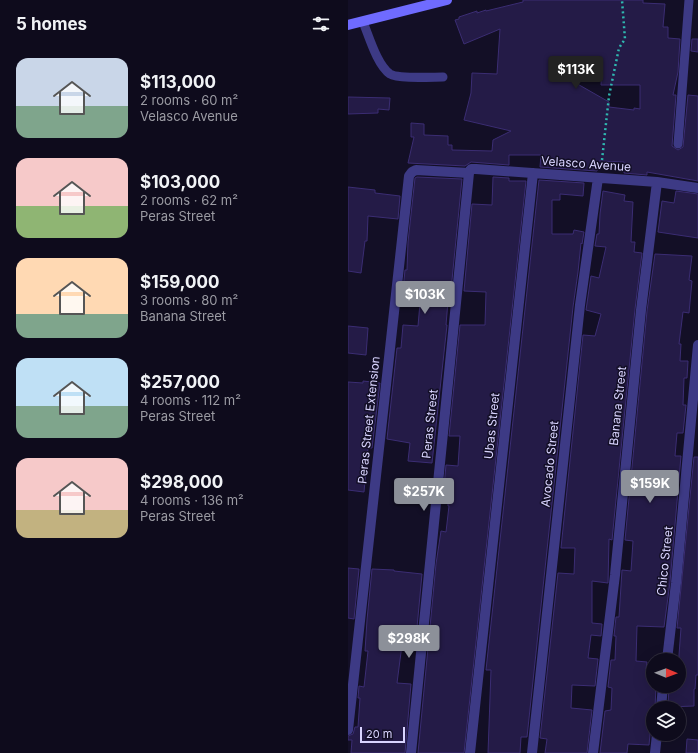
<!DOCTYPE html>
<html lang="en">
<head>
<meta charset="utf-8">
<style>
	body { margin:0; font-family:Inter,sans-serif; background:#1c1929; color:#f1f3f6; height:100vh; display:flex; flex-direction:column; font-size:15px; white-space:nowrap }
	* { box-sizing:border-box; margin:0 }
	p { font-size:13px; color:#9b9ba3 }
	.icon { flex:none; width:22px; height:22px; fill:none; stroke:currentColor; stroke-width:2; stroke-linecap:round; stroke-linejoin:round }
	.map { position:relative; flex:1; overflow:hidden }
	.sheet { display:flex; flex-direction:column; background:#0e0b1c; width:348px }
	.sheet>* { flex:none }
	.needle { width:26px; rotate:91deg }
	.buttons { position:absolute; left:298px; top:653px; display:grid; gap:8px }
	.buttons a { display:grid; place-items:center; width:40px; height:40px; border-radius:50%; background:#0e0b1c; box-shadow:0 4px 16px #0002,0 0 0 1px #2e2b3b; font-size:20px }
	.scale { position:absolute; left:12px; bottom:10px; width:45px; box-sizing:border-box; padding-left:4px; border:2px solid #d9d4ff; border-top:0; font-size:11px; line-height:14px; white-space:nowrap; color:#d9d4ff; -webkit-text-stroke:3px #130f26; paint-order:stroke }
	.price { position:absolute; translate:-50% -34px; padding:0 9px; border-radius:4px; background:#8c9099; color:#fff; font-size:13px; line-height:26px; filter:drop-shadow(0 1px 2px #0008) }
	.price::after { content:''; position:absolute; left:50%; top:24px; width:12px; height:9px; margin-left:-6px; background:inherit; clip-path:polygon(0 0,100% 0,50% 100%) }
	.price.active { background:#222; color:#fff }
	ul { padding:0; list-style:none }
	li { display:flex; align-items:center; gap:12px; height:100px; padding:0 16px }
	li span { display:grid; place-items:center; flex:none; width:112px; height:80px; border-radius:12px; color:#555 }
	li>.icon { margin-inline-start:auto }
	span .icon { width:48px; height:48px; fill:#fffc; stroke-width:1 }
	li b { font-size:17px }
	h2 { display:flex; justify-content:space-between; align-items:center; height:48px; padding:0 16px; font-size:17px }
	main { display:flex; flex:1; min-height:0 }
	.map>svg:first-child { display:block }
	.building { fill:#241b47; stroke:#3b2d73; fill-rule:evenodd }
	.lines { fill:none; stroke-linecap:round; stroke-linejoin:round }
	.path { stroke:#2fb8b0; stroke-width:2.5; stroke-dasharray:2 3; stroke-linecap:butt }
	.service { stroke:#3d3a85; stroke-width:9 }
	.minor { stroke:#3d3a85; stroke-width:10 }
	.secondary { stroke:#6f6bff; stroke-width:10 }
	.labels { text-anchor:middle; stroke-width:3; stroke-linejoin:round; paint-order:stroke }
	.street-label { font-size:12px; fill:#d9d4ff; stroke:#130f26 }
</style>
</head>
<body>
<main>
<section class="sheet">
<h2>5 homes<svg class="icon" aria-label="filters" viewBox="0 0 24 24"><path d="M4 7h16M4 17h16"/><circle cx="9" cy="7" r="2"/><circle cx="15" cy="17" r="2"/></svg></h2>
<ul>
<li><span style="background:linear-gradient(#c9d6e8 60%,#7fa58c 0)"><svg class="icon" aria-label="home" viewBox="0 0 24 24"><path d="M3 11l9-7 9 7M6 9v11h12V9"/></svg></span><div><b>$113,000</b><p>2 rooms · 60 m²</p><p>Velasco Avenue</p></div></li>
<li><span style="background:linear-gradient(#f6c9c9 60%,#8fb573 0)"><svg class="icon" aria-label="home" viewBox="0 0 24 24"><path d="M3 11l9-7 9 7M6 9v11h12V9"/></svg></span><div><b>$103,000</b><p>2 rooms · 62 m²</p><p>Peras Street</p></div></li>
<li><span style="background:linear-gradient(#ffd9b3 70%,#7fa58c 0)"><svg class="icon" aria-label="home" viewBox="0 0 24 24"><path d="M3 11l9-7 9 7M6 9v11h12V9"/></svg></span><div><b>$159,000</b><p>3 rooms · 80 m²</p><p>Banana Street</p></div></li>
<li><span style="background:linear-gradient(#bfe0f5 60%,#7fa58c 0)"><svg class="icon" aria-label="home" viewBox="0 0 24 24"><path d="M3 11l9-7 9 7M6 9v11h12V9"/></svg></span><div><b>$257,000</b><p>4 rooms · 112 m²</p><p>Peras Street</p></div></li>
<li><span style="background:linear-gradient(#f6c9c9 65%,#c2b280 0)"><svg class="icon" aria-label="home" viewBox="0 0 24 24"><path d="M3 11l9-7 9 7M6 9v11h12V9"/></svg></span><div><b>$298,000</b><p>4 rooms · 136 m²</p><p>Peras Street</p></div></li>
</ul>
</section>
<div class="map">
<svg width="350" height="753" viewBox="0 0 350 753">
	<rect width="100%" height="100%" fill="#130f26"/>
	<path class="building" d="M175,0H295V3L317,4L315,27H320V38L332,39L330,72L325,95H328L324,146L330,150L335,147L340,95L350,96V181L299,172V175L276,173V162L251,161L249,171L192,167L193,155H161V165L123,162L117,166L60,163L66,137H63V123L76,124V135L100,136V145H104V150L144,151L145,140L163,131L116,120L123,93L124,73L149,74L152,29L116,44L107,20L111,19V17L129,11V13L138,10V11L175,2ZM234,66H254L253,85H292V109L286,108V110L261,107V102L226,82Z
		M344,39H350V52L343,51Z
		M0,97L42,98L41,110L30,109V113L0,114Z
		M69,177L114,179L103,290L101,289L98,325H99L84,463L60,461L62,443L39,439L49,348H53L55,325L70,326L72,303L54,301L57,270H59L60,242L67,178Z
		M145,177L161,178V181H178L116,753H70L88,564L93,531L98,532L101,506H100V488L96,487L98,465L110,466L112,436H101L112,325H137L138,292L116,291L124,204L144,205Z
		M191,180L236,183L235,196L212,194V200H204V234H225L226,230L236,232L234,244L233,243L230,272L225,307L179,737H173L172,753H140L143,670H138Z
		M0,187L27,190V193L52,196L50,219L20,216L19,241H17L13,273L0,271Z
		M255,191L277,195L276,201L285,202L283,242H287L286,252L294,253L287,309L264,540L261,539L260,583L244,581V623L254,624L253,636L243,635L240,658L250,659L247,686L224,685L223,708L244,710L239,753H197L199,739L192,738L210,573L226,574L227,548H213L235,335L247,336L253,314L238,310L243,276L251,278L258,247L247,246L249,234H251L252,214Z
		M328,191L350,194V238L310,232L314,201L326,203Z
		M307,254L344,256L341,280L344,281L341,313L335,312L331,344H333L332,361H340L339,378H336L335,405H338L335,433H329L327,456H333L322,582L316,627L289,626L288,661L299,662L298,669H305V686H308L307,708H305L304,714L301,745L280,744L279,753H252L257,711L263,710L264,688L260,687L263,660H267L268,636H266L268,617H271L274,570L283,571L285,541L277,540L299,311Z
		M0,326L20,328L18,355L0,353Z
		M15,381L32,383L24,448H20L16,492L0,490V382L15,383Z
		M346,457H350V675H348L347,689H346V706L320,707L321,686H331V655L333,628H329Z
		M0,568L11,569L6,619L0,618Z
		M24,569L46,570V571L74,574L68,638L55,637L49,683L63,684L57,753H3L4,740H0V736L5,734L7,727H10L12,698H10L11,686L16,687L20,651H17L19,620Z
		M339,739L350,740V753H338Z"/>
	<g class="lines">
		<path class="path" d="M254,160L261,96L271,48L277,39L274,0"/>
		<path class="service" d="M15,22C21,36 29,65 42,74C50,79 84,77 95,77
			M330,144L341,0"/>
		<path class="minor" d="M319,660L328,583L350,345
			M313,708L315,686
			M0,730L61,176L64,172L68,170L121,173
			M63,753L121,173L123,169H128L309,182L350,188
			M122,753L185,173
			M184,753L232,305L250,178
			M245,753L267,575L293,310L309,182
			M307,753L309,734"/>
		<path class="secondary" d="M0,25L99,0"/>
	</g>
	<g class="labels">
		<g class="street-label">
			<text transform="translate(238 164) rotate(4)" y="4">Velasco Avenue</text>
			<text transform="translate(270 406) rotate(-84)" y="4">Banana Street</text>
			<text transform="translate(21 420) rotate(-84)" y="4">Peras Street Extension</text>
			<text transform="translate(82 424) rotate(-84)" y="4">Peras Street</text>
			<text transform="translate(144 426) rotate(-84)" y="4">Ubas Street</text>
			<text transform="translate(202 464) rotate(-84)" y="4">Avocado Street</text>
			<text transform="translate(317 561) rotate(-84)" y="4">Chico Street</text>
		</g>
	</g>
</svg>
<div class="buttons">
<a><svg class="needle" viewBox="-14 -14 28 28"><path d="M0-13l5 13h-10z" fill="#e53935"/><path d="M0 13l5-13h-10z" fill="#9b9ba3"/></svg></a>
<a><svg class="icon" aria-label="layers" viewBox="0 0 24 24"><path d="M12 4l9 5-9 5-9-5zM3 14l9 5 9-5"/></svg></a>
</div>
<div class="scale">20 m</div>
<b class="price active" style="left:228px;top:90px">$113K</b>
<b class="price" style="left:77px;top:315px">$103K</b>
<b class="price" style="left:302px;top:504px">$159K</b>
<b class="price" style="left:76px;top:512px">$257K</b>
<b class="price" style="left:61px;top:659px">$298K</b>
</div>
</main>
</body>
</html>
